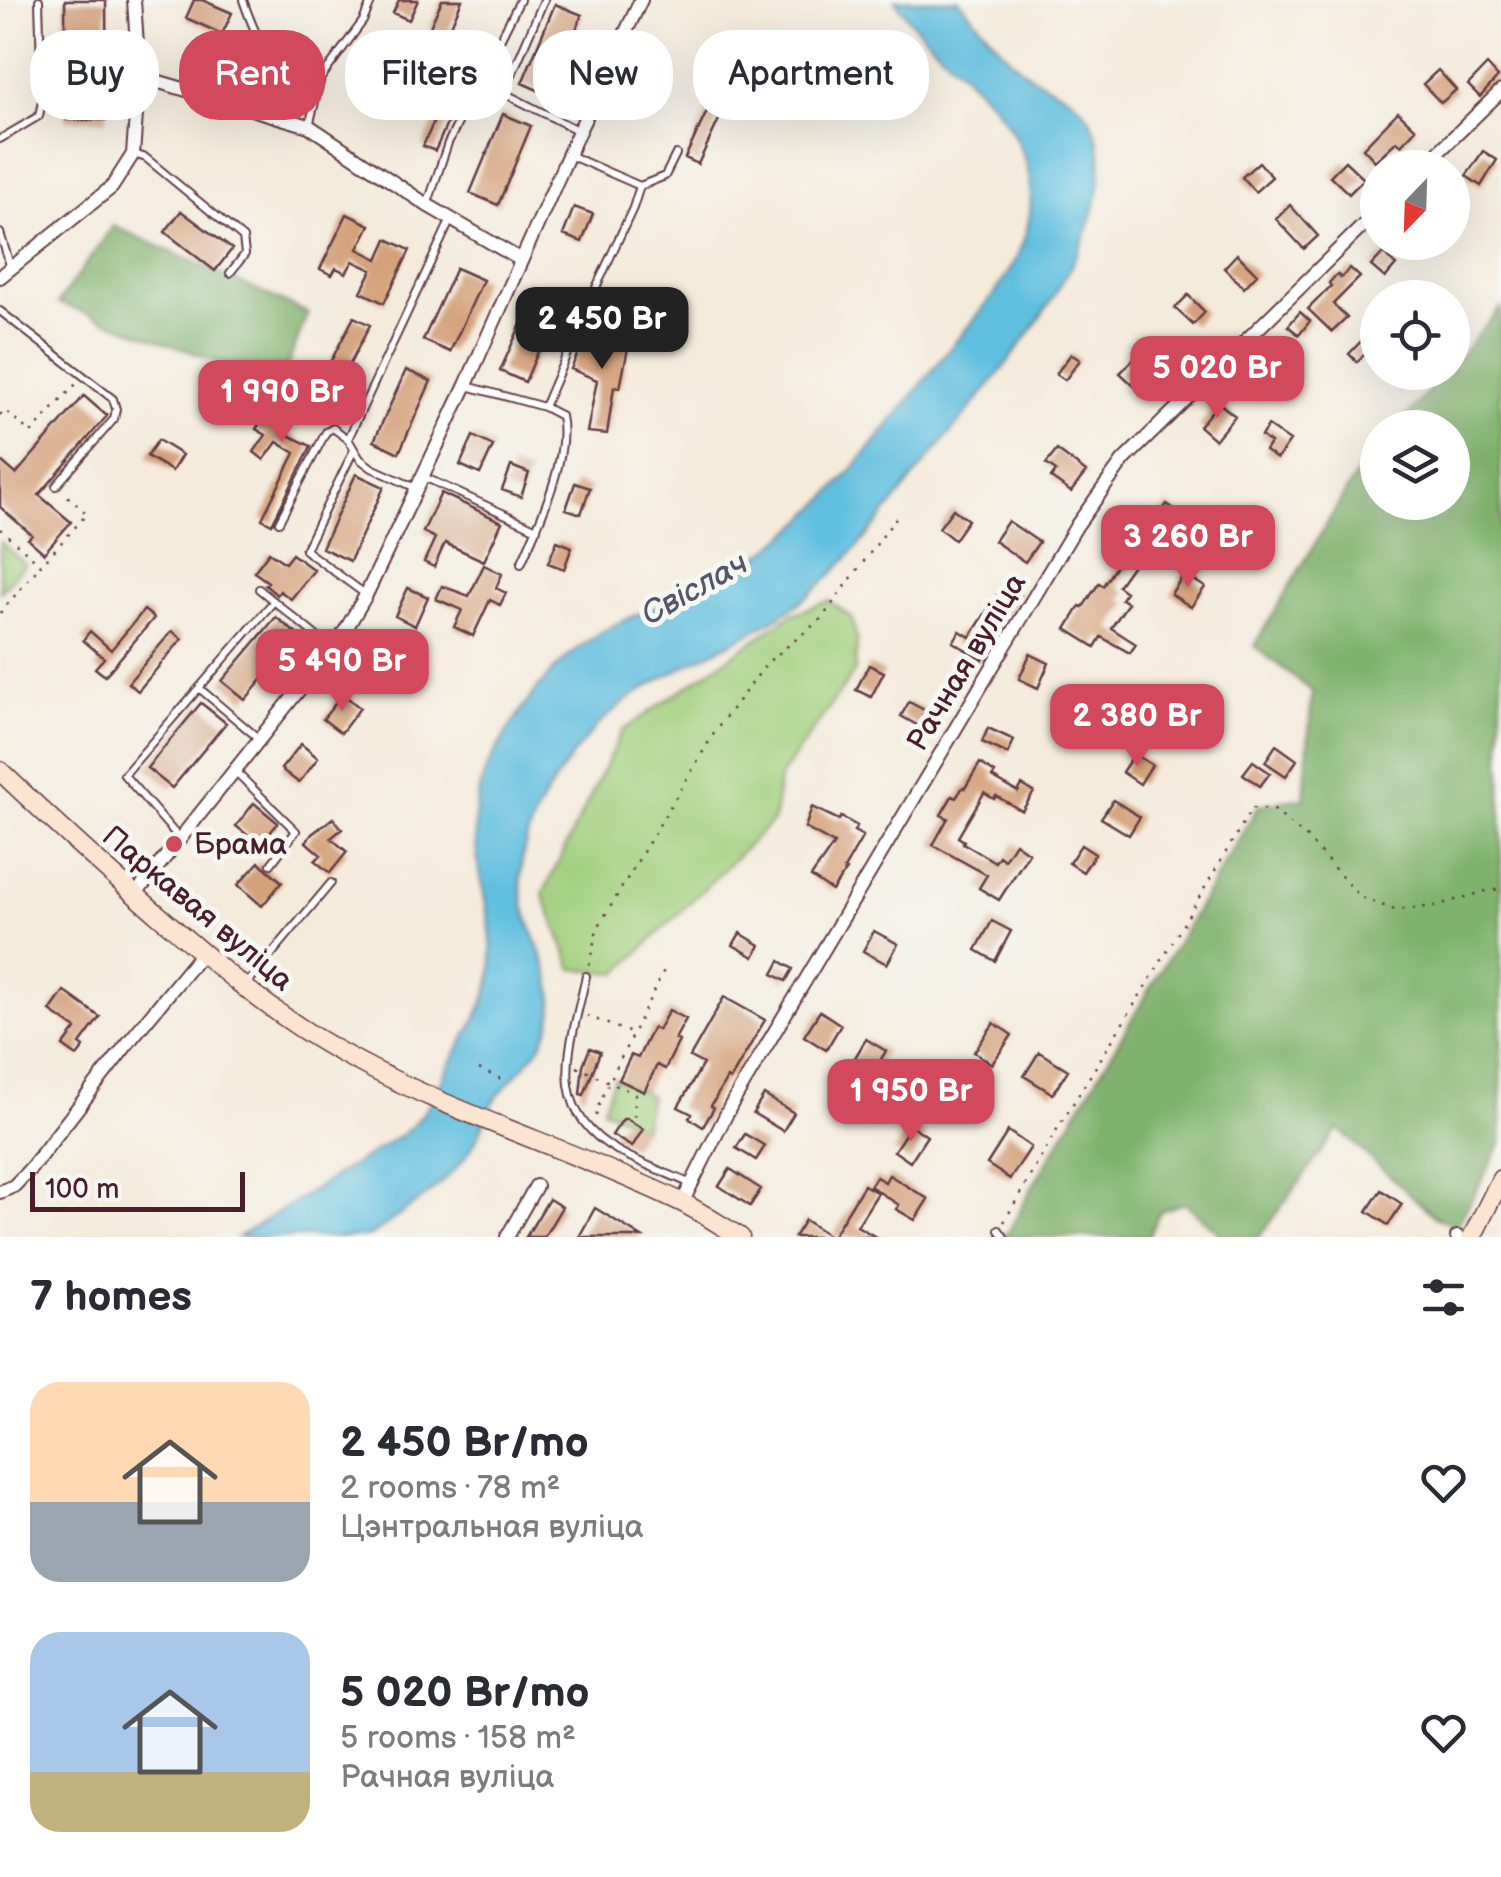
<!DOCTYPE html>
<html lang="en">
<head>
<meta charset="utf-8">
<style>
	body { margin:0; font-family:"Balsamiq Sans",sans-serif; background:#f7f7f7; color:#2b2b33; height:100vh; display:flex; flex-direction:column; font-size:38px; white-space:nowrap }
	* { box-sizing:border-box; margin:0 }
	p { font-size:32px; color:#7c7c81 }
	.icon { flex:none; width:55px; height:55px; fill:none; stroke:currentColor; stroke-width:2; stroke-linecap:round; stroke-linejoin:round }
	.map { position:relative; height:1237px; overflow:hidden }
	.drawer { display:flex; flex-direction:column; background:#fff; flex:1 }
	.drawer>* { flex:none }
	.hud { position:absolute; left:30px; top:30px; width:1000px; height:90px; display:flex; gap:20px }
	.needle { width:65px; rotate:203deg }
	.controls { position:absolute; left:1360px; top:150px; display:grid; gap:20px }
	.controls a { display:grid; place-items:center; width:110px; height:110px; border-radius:50%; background:#fff; box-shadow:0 10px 40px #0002; font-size:50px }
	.scale { position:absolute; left:30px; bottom:25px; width:215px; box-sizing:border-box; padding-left:10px; border:5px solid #4a1f2b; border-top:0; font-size:28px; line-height:35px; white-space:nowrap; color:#4a1f2b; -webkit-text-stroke:8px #f6f6f2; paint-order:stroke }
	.price { position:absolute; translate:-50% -85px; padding:0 22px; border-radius:20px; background:#d1495b; color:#fff; font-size:32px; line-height:65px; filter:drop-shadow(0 2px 5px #0008) }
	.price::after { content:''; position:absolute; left:50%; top:60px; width:30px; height:22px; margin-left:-15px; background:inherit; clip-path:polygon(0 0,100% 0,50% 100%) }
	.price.selected { background:#222; color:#fff }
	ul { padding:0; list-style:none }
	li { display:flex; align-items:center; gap:30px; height:250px; padding:0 30px }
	li span { display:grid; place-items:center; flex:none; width:280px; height:200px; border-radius:30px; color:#555 }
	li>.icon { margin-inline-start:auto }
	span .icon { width:120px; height:120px; fill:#fffc; stroke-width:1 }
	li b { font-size:42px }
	h2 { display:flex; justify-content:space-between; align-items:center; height:120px; padding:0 30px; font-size:42px }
	.pill { padding:0 35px; border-radius:40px; background:#fff; box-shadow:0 10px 40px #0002; font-size:35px; line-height:90px }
	.pill.selected { background:#d1495b; color:#fff }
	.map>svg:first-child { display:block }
	.green { fill:#a1d07e; stroke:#767854; stroke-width:2.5 }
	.forest { fill:#80b26d; stroke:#65684c; stroke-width:2.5 }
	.water { fill:#61bfdf; stroke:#566f85; stroke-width:2.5 }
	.building { fill:#d4a17a }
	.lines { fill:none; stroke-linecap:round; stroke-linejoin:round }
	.service-casing { stroke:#643e45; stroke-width:10 }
	.minor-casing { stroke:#643e45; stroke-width:16 }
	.secondary-casing { stroke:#643e45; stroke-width:21 }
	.path { stroke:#643e45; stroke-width:2.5; stroke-dasharray:2.5 8; stroke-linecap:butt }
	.service { stroke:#fff; stroke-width:6 }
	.minor { stroke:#fff; stroke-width:12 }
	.secondary { stroke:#fde4d1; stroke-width:18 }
	.poi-dot { fill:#d1495b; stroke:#f6f6f2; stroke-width:4 }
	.labels { text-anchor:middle; stroke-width:10; stroke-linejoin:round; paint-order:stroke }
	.street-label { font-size:30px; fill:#4a1f2b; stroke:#f6f6f2 }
	.poi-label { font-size:30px; fill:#4a1f2b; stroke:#f6f6f2; text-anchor:start }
	.water-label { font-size:32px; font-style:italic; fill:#52576a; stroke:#f6f6f2 }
</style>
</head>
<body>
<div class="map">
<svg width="1501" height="1237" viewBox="0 0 1501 1237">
	<rect width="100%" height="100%" fill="#f6f6f2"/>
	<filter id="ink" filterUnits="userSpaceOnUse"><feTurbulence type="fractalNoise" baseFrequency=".01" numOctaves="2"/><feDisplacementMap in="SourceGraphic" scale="20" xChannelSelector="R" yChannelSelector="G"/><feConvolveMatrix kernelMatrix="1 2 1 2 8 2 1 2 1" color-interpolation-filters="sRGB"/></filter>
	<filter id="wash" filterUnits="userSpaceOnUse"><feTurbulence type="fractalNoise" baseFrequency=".0048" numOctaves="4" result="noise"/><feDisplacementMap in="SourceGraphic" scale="40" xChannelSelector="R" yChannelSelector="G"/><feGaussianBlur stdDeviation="2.25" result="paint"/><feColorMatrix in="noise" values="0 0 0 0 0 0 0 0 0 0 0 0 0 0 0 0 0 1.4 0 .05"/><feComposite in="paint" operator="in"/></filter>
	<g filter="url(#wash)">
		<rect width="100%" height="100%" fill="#f4ebdb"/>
		<path class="green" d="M0,542L25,564L0,592Z
			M829,601L852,618L857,641L855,671L779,778L774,820L618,973L573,969L543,894L622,731L792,614Z
			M614,1078L650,1096L643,1129L624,1117L603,1109Z"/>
		<path class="forest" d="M113,226L308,313L280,385L58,303Z
			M1501,308V1143L1459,1223L1453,1225L1435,1217L1338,1129L1259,1237H1219L1217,1231L1185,1203L1160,1211L1148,1237H1001L1009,1231L1031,1189L1259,805L1304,798L1312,691L1254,646L1357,473L1377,449L1378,502H1452V428L1397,427L1445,373L1452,372L1453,364Z"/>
		<path class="water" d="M895,0H959C980,24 1000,51 1024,71C1048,90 1078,93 1092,123C1138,224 990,384 931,456C892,504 856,555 809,595C739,652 641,669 583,742C545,789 508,847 525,909C533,940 552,969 553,1001C554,1046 520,1066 497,1097C485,1114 481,1135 469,1152C449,1180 419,1202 391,1221C384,1226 376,1233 369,1236C359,1237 345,1237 334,1237C302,1237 270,1237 238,1237L404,1133C428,1115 436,1090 450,1064C465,1036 486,1009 491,976C497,925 475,877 475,826C474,796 486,766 502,741C524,703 554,663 591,639C626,615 669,604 708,586C728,576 747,564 766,551C831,505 889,424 939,362C965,329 997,296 1016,259C1029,232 1035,201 1028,171C1010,95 935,61 895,0Z"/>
		<g id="blocks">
			<path class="building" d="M65,0H106L107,120H66Z
				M194,0H202L232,13L222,34L186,18Z
				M399,0H418L409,20L393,13Z
				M442,0H462L447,35L430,27Z
				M555,4L582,15L549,95L522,83Z
				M210,48L245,64L237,83L201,68Z
				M1487,65L1498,77L1480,97L1468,85Z
				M635,66L654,75L636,116L616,108Z
				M1438,70L1456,90L1441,103L1423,84Z
				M270,74L305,90L297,109L261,94Z
				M718,88L731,94L698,164L685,158Z
				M442,103L454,108L435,151L423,146Z
				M1398,112L1416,129L1401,145L1397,141L1375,161L1363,148Z
				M503,114L531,126L498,205L470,193Z
				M1483,151L1497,160L1481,186L1466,176Z
				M1345,161L1364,179L1349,194L1330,176Z
				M1259,162L1272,177L1255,192L1242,177Z
				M1290,205L1318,236L1304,249L1276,219Z
				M574,207L593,214L582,242L563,235Z
				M181,211L232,249L215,271L165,232Z
				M347,214L370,225L358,249L378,259L387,239L410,250L384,303L361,292L372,270L353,261L346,273L336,268L332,275L320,269Z
				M1383,253L1396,265L1385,278L1371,266Z
				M1237,254L1257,274L1244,288L1224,268Z
				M456,268L483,280L450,352L423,340Z
				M1350,268L1360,277L1333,304L1347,318L1332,332L1308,309L1331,286L1329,283L1337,274L1341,278Z
				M534,295L558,306L525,382L500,371Z
				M1188,295L1205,312L1193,325L1175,308Z
				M1300,312L1310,321L1299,335L1288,326Z
				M354,317L370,325L336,390L320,382Z
				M591,324L602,329L600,333L630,338L620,388L614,387L607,434L587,432L597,380L571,369Z
				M1366,336L1374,344L1357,362L1349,354Z
				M1279,347L1295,363L1259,398L1243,382Z
				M1145,348L1158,363L1134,386L1120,373Z
				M1190,349L1203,363L1185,380L1171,367Z
				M1071,354L1080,360L1065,380L1056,374Z
				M406,370L431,381L399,453L374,441Z
				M282,388L304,402L284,433L311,446L272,524L262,519L295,453L277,442L264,460L254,452L266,435L256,429Z
				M84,396L107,416L39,495L71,522L44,553L28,539L32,535L0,507V460L16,474Z
				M1219,403L1235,416L1215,440L1199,426Z
				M1268,426L1290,441L1277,459L1265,451L1270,443L1261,436Z
				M473,436L493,446L480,474L460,465Z
				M158,440L182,455L172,471L147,456Z
				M1057,450L1086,472L1071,492L1051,478L1056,471L1046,464Z
				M511,466L529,473L521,497L502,490Z
				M356,474L384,487L350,561L322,548Z
				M575,483L590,488L581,514L566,509Z
				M441,493L502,522L484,561L445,543L434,567L424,562L435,538L423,532Z
				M1167,504L1198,526L1182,548L1151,526Z
				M953,509L968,520L954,540L939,528Z
				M1128,517L1154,535L1118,586L1126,592L1121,599L1128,603L1111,628L1136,644L1130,653L1101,637L1095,647L1066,629L1080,606L1083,607L1099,583L1103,586L1118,563L1103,552Z
				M1008,521L1039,542L1025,562L994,541Z
				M557,541L572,547L564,569L548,563Z
				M269,552L285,563L292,554L314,570L291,599L280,591L277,595L265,585L268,582L254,572Z
				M484,565L502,574L496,588L506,593L500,605L490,600L473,636L454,627L462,610L436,599L442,586L469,596Z
				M1184,574L1205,587L1191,607L1171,594Z
				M1005,583L1020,594L996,625L1003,630L983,660L953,642L960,631L970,637Z
				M408,588L428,597L415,626L395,616Z
				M144,610L154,618L105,676L95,668L104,658L83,640L90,631L111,650Z
				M276,617L299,636L245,700L222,681Z
				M172,631L182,639L138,691L128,683Z
				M381,645L399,659L379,683L362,670Z
				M1030,654L1049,663L1038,688L1019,679Z
				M869,665L884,672L871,697L856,690Z
				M343,694L360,708L341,733L323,719Z
				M909,702L932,714L924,729L901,716Z
				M201,703L226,723L172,788L147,768Z
				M988,728L1014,740L1008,754L982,742Z
				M301,744L318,758L299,783L281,769Z
				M1276,745L1297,760L1286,776L1265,762Z
				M1134,754L1152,765L1140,784L1122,772Z
				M1253,761L1270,773L1260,786L1243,774Z
				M980,763L995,773L992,777L1018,792L1022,785L1034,792L1022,811L996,796L994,799L984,793L958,837L964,841L963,843L995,862L999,856L1004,860L1015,843L1029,853L999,900L979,888L987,875L933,845L948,818L941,815L952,796L956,798L963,787L965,788Z
				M1113,800L1140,817L1129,835L1101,818Z
				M254,803L278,823L260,845L236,826Z
				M812,807L839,820L841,817L857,826L854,831L863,836L844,869L846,870L832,891L811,877L834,844L805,828Z
				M333,818L342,829L331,838L347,852L330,873L315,861L321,855L306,842L312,834Z
				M1081,845L1095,854L1083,872L1069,863Z
				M259,862L282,882L262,906L238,885Z
				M992,921L1011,931L995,961L976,950Z
				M874,931L898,944L887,964L863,951Z
				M740,933L760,945L754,957L733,945Z
				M780,961L793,969L786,981L773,974Z
				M64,991L100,1017L80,1044L84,1047L77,1056L63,1046L76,1029L50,1011Z
				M724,997L765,1020L730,1080L727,1078L711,1106L714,1108L703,1127L689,1118L692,1114L678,1107L703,1064L690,1057Z
				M669,1010L686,1019L675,1039L679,1041L665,1069L657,1065L644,1092L619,1080L631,1055L638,1058L653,1027L658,1030Z
				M820,1011L841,1025L826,1050L804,1036Z
				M994,1023L1012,1035L992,1064L974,1052Z
				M866,1039L886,1051L870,1078L850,1066Z
				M590,1048L600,1052L584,1095L580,1094L583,1065Z
				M1039,1052L1068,1070L1053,1094L1024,1076Z
				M764,1095L794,1113L783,1131L753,1113Z
				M623,1119H627L643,1129L632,1147L612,1135Z
				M911,1125L927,1136L910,1162L894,1151Z
				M1008,1131L1031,1147L1010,1179L987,1164Z
				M745,1134L765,1146L756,1160L736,1148Z
				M730,1169L761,1189L750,1206L719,1186Z
				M889,1175L928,1199L915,1220L896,1209L899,1205L870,1186L876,1177L885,1182Z
				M864,1185L878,1193L857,1226L876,1237H832Z
				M1381,1190L1402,1204L1388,1225L1367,1211Z
				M549,1199L562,1207L544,1237H526Z
				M595,1208L613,1219L642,1237H579Z
				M805,1220L831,1237H794Z"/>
		</g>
	</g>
	<g filter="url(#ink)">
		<use href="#blocks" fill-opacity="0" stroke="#643e45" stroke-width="2.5"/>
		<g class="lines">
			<defs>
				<path id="service" d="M243,0C262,55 269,57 321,78
					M544,0L504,93L577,130
					M309,126L321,78L363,21L372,0
					M0,139L39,116L42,101L39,0
					M134,154L146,158L243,238L245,254L230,273
					M569,155L640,186L665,176L676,154
					M428,203L448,143L520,0
					M0,233L10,265
					M0,311L113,399L116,409L114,419L56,486
					M467,386L544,407L561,416C570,459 538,525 521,564
					M544,407L588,305L633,208L640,186
					M348,439L451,219
					M354,450L305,550L365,594
					M424,477L537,529
					M279,522L326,432L333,428L348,439L360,459L372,468L416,488
					M259,589L331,648
					M199,688L258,738
					M235,771L296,831L271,864
					M179,838L124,775L274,601
					M586,976C572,1044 542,1108 618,1151C640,1163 666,1173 689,1183
					M245,986L331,883
					M999,1230L1004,1237"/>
				<path id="minor" d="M139,76L309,126L427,205L521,260
					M1422,168L1501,91
					M0,277L112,187L133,154L139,76L134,0
					M135,895L342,636L366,595L466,385L579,131L641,0
					M0,1192L14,1186L31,1168L132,1038L202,953
					M682,1203L731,1105L1077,525L1123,461L1378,211
					M507,1237L536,1186
					M1457,1237H1458"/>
				<path id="secondary" d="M0,771C55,823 111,875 169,924C226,974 286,1024 353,1059C458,1116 574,1150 681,1202C701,1212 720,1225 740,1237
					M1472,1237L1501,1179"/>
			</defs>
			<use href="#service" class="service-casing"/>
			<use href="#minor" class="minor-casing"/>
			<use href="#secondary" class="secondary-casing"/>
			<path class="path" d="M0,415L5,410L31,433L76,384
				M0,529L41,565L87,514L65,494
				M0,613L40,566
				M589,965L597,929L716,730L768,662L821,619L896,518
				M587,1016L631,1033
				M577,1067L635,1094L634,1119
				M479,1069L503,1080
				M596,1116L600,1101L666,966
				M1004,1222L1056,1131L1165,955L1252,808L1274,810L1308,839L1360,897L1395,910L1435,906L1486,891L1501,889"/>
			<use href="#service" class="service"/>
			<use href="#minor" class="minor"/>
			<use href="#secondary" class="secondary"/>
		</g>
	</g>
	<circle class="poi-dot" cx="174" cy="844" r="10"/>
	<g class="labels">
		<g class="street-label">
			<text transform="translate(966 662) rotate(-59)" y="10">Рачная вуліца</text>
			<text transform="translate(198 908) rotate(40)" y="10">Паркавая вуліца</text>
		</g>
		<g class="poi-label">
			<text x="194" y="854">Брама</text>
		</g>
		<g class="water-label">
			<text transform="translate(694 588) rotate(-29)" y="11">Свіслач</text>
		</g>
	</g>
</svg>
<div class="controls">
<a><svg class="needle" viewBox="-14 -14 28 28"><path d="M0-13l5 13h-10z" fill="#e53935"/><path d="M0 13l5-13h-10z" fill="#7c7c81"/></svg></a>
<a><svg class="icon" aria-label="locate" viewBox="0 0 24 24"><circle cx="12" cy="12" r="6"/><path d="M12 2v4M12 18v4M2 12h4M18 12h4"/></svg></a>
<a><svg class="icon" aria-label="layers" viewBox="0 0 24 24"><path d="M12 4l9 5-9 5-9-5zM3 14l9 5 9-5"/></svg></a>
</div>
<div class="scale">100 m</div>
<b class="price selected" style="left:602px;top:372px">2 450 Br</b>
<b class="price" style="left:1217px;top:421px">5 020 Br</b>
<b class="price" style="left:282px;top:445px">1 990 Br</b>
<b class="price" style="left:1188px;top:590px">3 260 Br</b>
<b class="price" style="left:342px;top:714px">5 490 Br</b>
<b class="price" style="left:1137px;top:769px">2 380 Br</b>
<b class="price" style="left:911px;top:1144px">1 950 Br</b>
<div class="hud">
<a class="pill">Buy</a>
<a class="pill selected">Rent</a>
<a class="pill">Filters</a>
<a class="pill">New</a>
<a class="pill">Apartment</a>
</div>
</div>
<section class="drawer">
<h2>7 homes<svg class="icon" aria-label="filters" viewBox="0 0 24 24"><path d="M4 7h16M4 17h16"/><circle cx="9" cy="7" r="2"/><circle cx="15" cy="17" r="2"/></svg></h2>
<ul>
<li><span style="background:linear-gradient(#ffd9b3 60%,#9aa5b1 0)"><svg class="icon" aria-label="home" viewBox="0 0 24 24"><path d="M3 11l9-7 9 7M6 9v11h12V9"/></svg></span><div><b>2 450 Br/mo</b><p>2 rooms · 78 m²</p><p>Цэнтральная вуліца</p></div><svg class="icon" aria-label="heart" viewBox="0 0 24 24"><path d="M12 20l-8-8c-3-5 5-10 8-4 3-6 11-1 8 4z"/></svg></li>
<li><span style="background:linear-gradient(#a9c7e8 70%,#c2b280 0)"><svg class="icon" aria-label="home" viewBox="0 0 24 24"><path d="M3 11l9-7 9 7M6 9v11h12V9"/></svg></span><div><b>5 020 Br/mo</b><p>5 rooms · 158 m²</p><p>Рачная вуліца</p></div><svg class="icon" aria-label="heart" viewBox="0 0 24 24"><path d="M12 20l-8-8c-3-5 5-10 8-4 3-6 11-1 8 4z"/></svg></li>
</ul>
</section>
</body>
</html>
